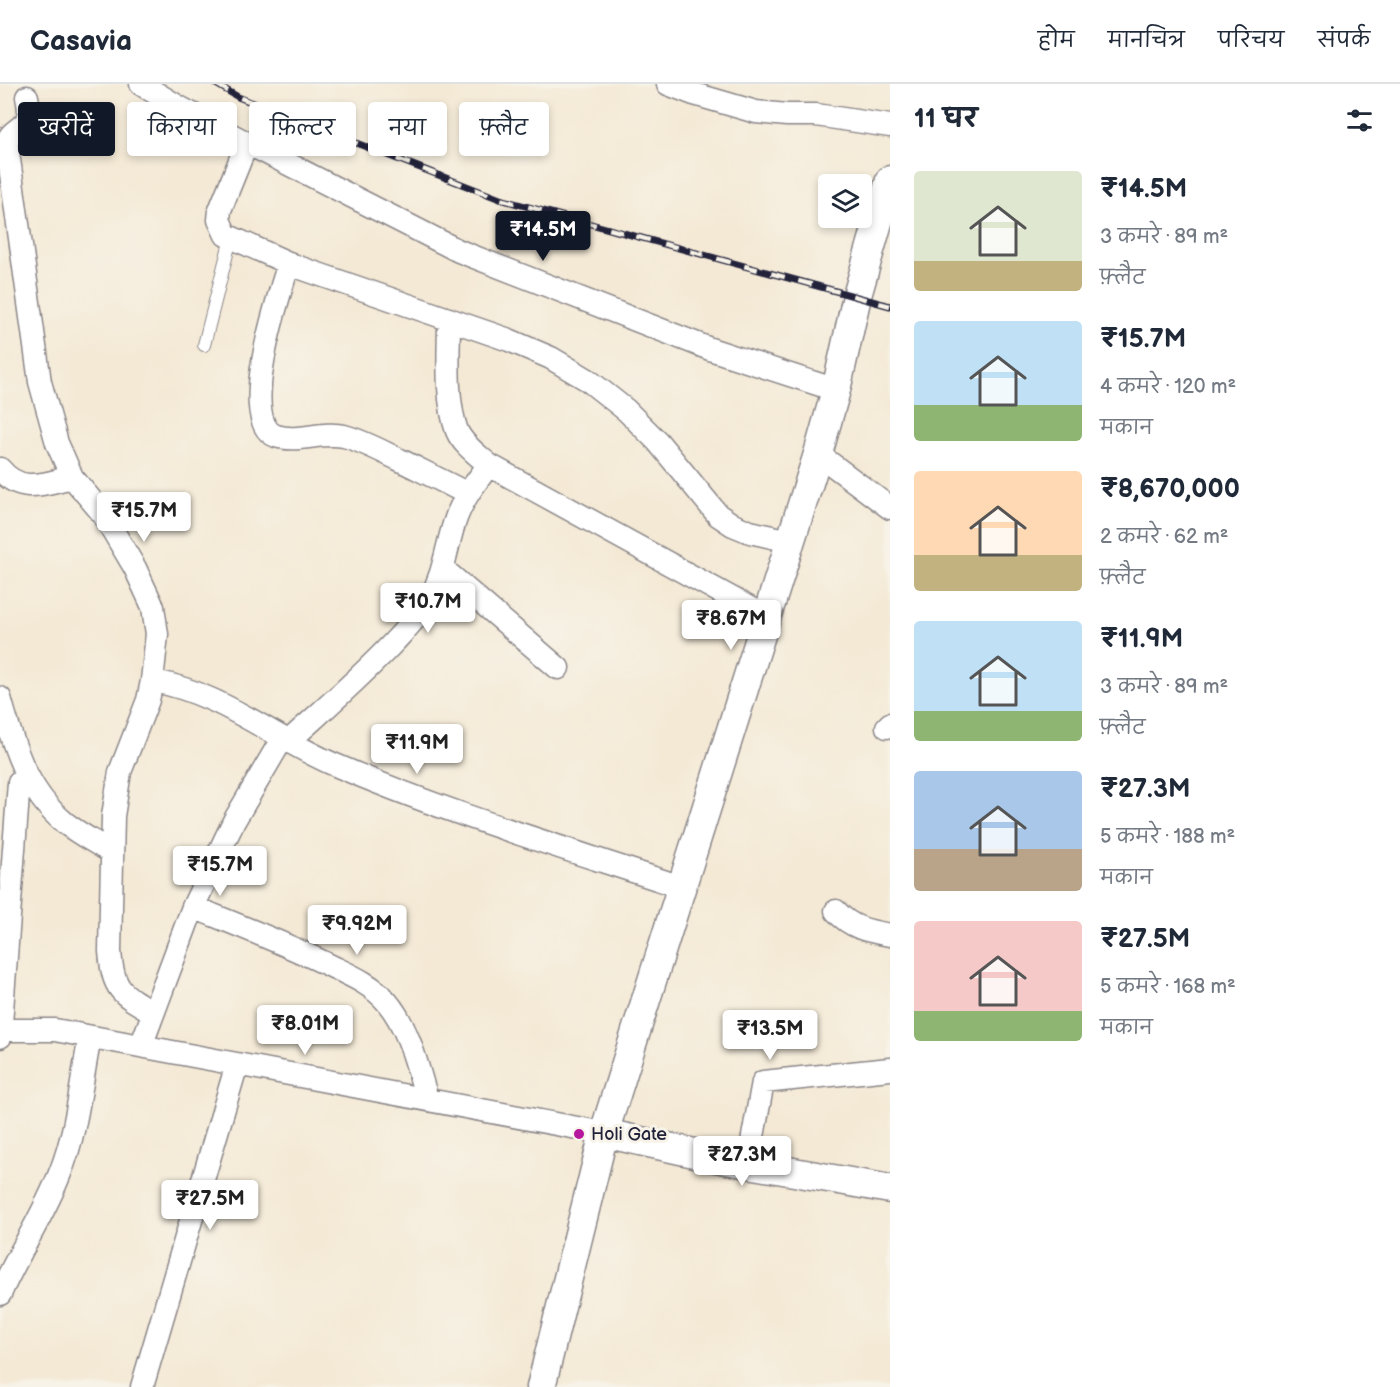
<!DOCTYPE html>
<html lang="hi">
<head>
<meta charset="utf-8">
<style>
	body { margin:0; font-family:"Balsamiq Sans","Playpen Sans Deva",sans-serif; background:#f2f2f3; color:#1f2937; height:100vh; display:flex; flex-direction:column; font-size:22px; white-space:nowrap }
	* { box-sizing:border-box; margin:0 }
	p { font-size:20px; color:#747a83 }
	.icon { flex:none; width:33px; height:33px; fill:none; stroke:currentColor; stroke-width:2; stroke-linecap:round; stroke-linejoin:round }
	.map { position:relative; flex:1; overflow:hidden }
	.sheet { display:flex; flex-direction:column; background:#fff; width:510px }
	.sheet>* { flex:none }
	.guide { position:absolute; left:18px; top:18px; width:570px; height:54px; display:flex; gap:12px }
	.buttons { position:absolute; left:818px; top:90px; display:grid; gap:12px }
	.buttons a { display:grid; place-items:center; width:54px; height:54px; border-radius:6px; background:#fff; box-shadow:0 3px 9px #0003; font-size:30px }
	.price { position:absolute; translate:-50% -51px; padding:0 14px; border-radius:6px; background:#fff; color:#222; font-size:20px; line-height:39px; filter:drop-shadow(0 2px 3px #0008) }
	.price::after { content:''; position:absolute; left:50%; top:36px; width:18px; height:14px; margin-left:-9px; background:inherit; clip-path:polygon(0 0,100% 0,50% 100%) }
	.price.active { background:#111827; color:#fff }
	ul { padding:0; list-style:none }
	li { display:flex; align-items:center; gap:18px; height:150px; padding:0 24px }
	li span { display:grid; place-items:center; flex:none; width:168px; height:120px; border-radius:6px; color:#555 }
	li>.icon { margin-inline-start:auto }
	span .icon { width:72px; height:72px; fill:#fffc; stroke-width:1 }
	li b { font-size:26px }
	h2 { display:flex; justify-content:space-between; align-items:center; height:72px; padding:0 24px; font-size:26px }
	.pill { padding:0 21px; border-radius:6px; background:#fff; box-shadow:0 3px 9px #0003; font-size:21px; line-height:54px }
	.pill.active { background:#111827; color:#fff }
	header { display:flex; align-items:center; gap:36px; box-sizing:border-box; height:84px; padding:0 30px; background:#fff; border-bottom:2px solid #e0e1e3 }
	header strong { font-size:28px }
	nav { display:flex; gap:33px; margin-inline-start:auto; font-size:21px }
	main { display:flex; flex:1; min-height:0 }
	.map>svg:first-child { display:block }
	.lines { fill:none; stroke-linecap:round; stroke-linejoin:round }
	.service-casing { stroke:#8b8688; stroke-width:14 }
	.minor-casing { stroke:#8b8688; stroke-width:25 }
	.tertiary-casing { stroke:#8b8688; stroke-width:31 }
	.service { stroke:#fff; stroke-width:12 }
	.minor { stroke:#fff; stroke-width:22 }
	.tertiary { stroke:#fff; stroke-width:28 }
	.rail-casing { stroke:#22223b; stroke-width:7 }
	.rail { stroke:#f7f3e8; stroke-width:4.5; stroke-dasharray:14; stroke-linecap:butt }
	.poi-dot { fill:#b5179e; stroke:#f7f3e8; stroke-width:2 }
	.labels { text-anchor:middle; stroke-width:6; stroke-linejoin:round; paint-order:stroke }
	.poi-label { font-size:18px; fill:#22223b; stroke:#f7f3e8; text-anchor:start }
</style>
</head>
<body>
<header>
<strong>Casavia</strong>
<nav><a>होम</a><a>मानचित्र</a><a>परिचय</a><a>संपर्क</a></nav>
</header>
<main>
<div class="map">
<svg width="890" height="1303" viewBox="0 0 890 1303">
	<rect width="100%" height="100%" fill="#f7f3e8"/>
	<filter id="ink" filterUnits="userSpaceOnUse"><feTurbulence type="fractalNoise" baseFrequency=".0167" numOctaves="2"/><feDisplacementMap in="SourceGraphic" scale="12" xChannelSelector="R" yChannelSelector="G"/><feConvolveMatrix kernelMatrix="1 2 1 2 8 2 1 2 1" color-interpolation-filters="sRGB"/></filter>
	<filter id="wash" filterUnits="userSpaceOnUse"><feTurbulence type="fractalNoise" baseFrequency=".008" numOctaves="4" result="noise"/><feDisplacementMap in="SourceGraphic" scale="24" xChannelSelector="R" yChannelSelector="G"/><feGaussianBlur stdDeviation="1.35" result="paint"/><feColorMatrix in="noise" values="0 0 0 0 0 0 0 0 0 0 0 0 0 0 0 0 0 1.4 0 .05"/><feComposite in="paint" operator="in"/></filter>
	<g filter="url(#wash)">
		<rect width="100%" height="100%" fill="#f4e9d5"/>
	</g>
	<g filter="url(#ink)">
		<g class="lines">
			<defs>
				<path id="service" d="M204,261L231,154"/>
				<path id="minor" d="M141,0L177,22L247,59L220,126L219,136L226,151L295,182L509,256L551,274L588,296L626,326L658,358L718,431L733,441L750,448L790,457
					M668,0L694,10L756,28L787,31H816L890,42
					M27,13C28,18 29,24 29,29C28,45 8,45 7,61L40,298L57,359L72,393L103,430L135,484L153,523L157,550L152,597L148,616L120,688L113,732L110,867C113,906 121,910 153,928
					M247,59L459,167L710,265L836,306
					M289,179C280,208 236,338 276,352C298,359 322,347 344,352C363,357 381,367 398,375C422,387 445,398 468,410
					M449,235C449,268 445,315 457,347C463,361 478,371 489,381L766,533
					M818,370L890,424
					M0,385C21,411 45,399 72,393
					M443,485L558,584
					M152,597C218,607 273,654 333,680C446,729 565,764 681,803
					M0,614C13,661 26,707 65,739C79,750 97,759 112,769
					M887,643L890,640
					M288,658C323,626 359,595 392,560C405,546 420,531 430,514C444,490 446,465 454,440C461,417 475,399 489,381
					M193,823C240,842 287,860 333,883C352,892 373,901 387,918C409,944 417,982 427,1015
					M836,827C851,844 868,847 890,851
					M0,946H55L604,1049
					M0,953L19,698
					M141,962L193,823L234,737L282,655
					M748,1080L763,998L890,985
					M0,1210C18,1169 44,1131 60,1089C77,1047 81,998 90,953
					M142,1303L237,980"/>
				<path id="tertiary" d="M604,1049L726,1076L890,1105
					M541,1303L604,1049L818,370L836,306L857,212L890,96"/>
			</defs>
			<use href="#service" class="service-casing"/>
			<use href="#minor" class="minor-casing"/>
			<use href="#tertiary" class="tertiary-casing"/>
			<use href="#service" class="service"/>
			<use href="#minor" class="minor"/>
			<use href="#tertiary" class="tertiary"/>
			<defs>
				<path id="rail" d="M216,0L238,13L500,115L890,222"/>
			</defs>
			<use href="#rail" class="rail-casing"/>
			<use href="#rail" class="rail"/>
		</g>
	</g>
	<circle class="poi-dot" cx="579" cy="1050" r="6"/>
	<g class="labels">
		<g class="poi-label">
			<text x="591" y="1056">Holi Gate</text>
		</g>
	</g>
</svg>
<div class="buttons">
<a><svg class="icon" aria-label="layers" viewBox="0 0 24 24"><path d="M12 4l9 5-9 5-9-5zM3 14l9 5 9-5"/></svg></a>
</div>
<b class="price active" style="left:543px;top:178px">₹14.5M</b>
<b class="price" style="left:144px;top:459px">₹15.7M</b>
<b class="price" style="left:428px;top:550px">₹10.7M</b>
<b class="price" style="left:731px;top:567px">₹8.67M</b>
<b class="price" style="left:417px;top:691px">₹11.9M</b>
<b class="price" style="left:220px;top:813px">₹15.7M</b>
<b class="price" style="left:357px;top:872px">₹9.92M</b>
<b class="price" style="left:305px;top:972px">₹8.01M</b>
<b class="price" style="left:770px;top:977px">₹13.5M</b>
<b class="price" style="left:742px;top:1103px">₹27.3M</b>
<b class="price" style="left:210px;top:1147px">₹27.5M</b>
<div class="guide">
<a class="pill active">खरीदें</a>
<a class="pill">किराया</a>
<a class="pill">फ़िल्टर</a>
<a class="pill">नया</a>
<a class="pill">फ़्लैट</a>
</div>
</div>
<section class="sheet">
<h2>11 घर<svg class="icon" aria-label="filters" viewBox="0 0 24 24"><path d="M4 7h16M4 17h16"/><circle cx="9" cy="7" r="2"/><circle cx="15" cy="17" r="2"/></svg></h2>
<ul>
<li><span style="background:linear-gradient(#dfe7d0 75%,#c2b280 0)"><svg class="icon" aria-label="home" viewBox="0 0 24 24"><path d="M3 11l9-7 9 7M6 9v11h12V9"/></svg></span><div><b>₹14.5M</b><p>3 कमरे · 89 m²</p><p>फ़्लैट</p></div></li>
<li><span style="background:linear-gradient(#bfe0f5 70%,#8fb573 0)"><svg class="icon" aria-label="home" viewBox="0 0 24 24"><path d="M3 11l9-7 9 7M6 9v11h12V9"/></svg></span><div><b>₹15.7M</b><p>4 कमरे · 120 m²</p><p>मकान</p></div></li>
<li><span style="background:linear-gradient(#ffd9b3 70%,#c2b280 0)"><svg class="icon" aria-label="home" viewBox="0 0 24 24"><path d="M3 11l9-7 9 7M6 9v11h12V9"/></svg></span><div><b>₹8,670,000</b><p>2 कमरे · 62 m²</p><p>फ़्लैट</p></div></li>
<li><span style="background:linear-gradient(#bfe0f5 75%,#8fb573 0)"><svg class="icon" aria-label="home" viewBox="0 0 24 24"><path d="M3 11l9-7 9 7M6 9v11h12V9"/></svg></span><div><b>₹11.9M</b><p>3 कमरे · 89 m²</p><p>फ़्लैट</p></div></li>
<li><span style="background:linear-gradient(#a9c7e8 65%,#b9a48a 0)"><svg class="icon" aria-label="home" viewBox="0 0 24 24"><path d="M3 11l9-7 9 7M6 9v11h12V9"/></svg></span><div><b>₹27.3M</b><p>5 कमरे · 188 m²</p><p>मकान</p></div></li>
<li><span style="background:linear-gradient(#f6c9c9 75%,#8fb573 0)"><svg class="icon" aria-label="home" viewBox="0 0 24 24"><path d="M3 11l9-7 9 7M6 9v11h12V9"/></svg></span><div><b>₹27.5M</b><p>5 कमरे · 168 m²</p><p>मकान</p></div></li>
</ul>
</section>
</main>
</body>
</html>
